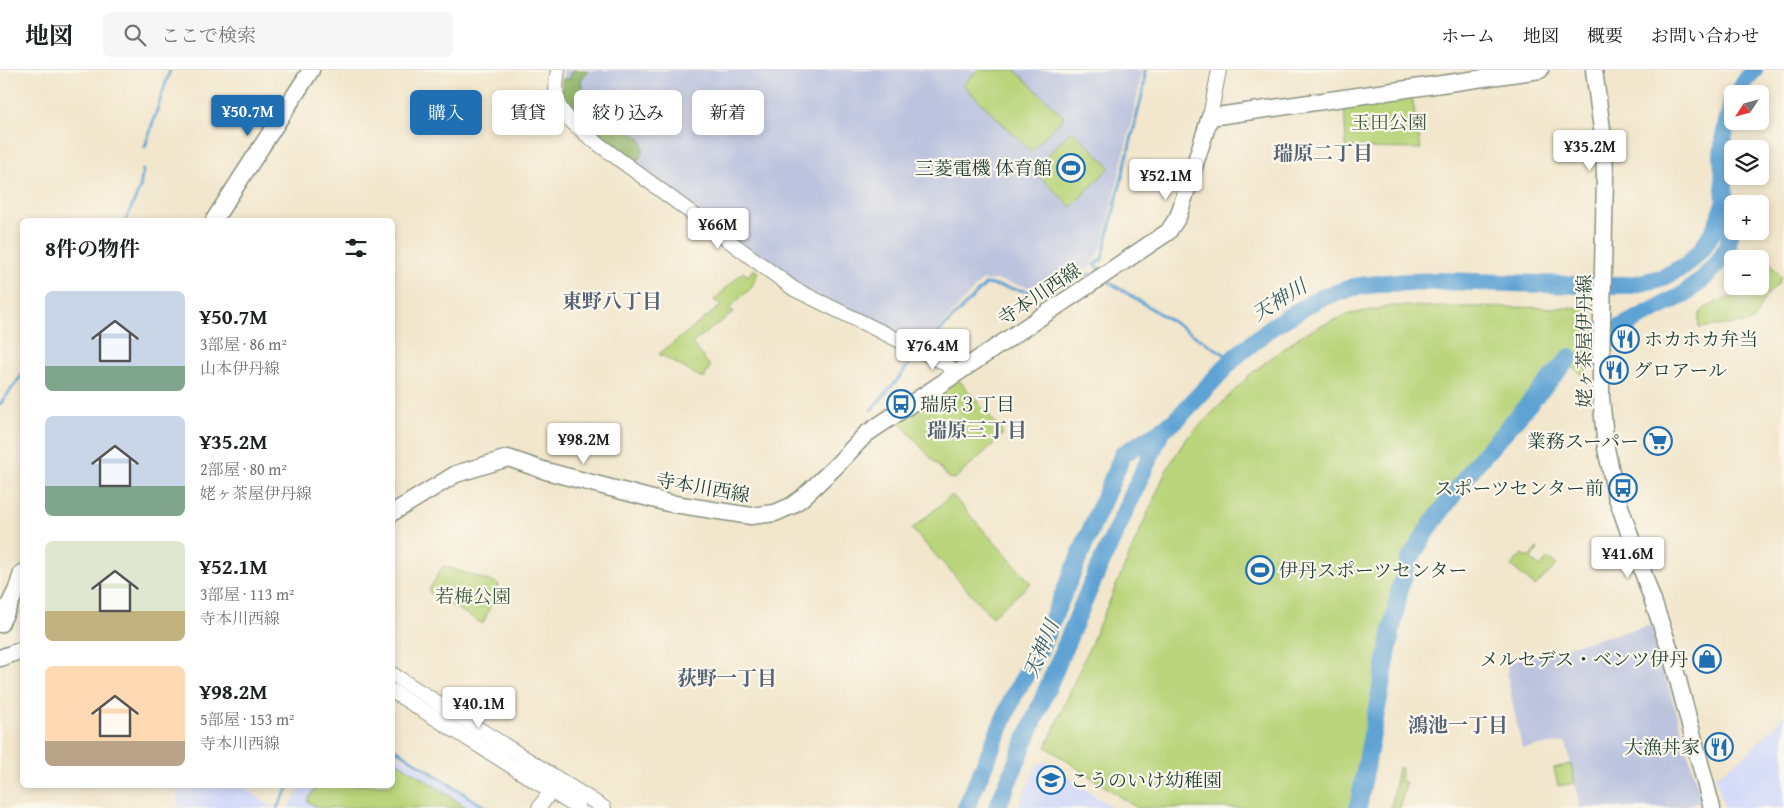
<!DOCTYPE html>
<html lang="ja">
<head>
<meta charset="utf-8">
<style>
	body { margin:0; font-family:"Gentium Book Plus","Noto Serif JP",serif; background:#f6f6f6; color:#202124; height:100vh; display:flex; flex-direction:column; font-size:19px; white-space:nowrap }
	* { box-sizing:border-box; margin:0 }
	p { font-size:16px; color:#757577 }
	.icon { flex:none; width:28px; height:28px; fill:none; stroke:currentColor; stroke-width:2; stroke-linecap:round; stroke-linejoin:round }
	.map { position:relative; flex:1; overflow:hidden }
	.details { position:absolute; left:20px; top:148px; width:375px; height:570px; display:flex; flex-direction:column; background:#fff; border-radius:8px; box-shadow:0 2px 8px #0003 }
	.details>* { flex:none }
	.guide { position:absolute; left:410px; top:20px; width:475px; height:45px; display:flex; gap:10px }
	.needle { width:32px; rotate:234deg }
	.tools { position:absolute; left:1724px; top:15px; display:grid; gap:10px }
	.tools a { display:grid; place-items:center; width:45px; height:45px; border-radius:8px; background:#fff; box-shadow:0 2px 8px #0003; font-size:25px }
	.price { position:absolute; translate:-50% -42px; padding:0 11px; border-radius:5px; background:#fff; color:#222; font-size:16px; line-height:32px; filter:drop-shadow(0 1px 2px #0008) }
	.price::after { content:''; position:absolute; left:50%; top:30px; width:15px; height:11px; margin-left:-8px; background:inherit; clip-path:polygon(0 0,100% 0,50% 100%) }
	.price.current { background:#1f6fb2; color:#fff }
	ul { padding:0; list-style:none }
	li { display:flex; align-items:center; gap:15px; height:125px; padding:0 25px }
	li span { display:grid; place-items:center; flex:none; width:140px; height:100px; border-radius:8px; color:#555 }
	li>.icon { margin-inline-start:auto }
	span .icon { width:60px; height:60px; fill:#fffc; stroke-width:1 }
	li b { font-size:21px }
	h2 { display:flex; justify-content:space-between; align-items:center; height:60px; padding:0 25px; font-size:21px }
	.tag { padding:0 18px; border-radius:8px; background:#fff; box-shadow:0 2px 8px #0003; font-size:18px; line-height:45px }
	.tag.current { background:#1f6fb2; color:#fff }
	header { display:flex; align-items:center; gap:30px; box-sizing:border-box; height:70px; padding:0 25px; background:#fff; border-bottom:1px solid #e0e0e0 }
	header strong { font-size:24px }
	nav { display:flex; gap:28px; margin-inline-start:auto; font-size:18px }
	.search { width:350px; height:45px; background:#f6f6f6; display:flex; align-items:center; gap:12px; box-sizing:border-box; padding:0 18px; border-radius:8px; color:#757577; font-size:19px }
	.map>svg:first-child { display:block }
	.built { fill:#d2d9f9 }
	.industrial { fill:#bcc3de }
	.green { fill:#b9d47a; stroke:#6c8857 }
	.forest { fill:#92b66a; stroke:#587a4f }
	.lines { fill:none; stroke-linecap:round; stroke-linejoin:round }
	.stream { stroke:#5ea3d4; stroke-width:3 }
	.river { stroke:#5ea3d4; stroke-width:18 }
	.tertiary-casing { stroke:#889280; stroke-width:16 }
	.secondary-casing { stroke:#889280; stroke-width:19 }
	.tertiary { stroke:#fff; stroke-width:14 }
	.secondary { stroke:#fff; stroke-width:16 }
	.labels { text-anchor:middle; stroke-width:4.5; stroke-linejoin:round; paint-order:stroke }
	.park-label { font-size:19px; fill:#3e5b42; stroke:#fbf7ec }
	.poi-label { font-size:19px; fill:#1f3d34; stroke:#fbf7ec; text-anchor:end }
	.street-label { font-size:19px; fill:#1f3d34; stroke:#fbf7ec }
	.neighbourhood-label { font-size:20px; font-weight:bold; fill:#566476; stroke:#fbf7ec }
	.water-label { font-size:20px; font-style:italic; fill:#325c64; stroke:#fbf7ec }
</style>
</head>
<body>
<header>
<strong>地図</strong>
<div class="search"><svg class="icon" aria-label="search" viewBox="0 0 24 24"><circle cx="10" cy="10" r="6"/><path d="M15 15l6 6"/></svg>ここで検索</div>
<nav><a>ホーム</a><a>地図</a><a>概要</a><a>お問い合わせ</a></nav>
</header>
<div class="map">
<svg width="1784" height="738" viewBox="0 0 1784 738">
	<rect width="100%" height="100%" fill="#fbf7ec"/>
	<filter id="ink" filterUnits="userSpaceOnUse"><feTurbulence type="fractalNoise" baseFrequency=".02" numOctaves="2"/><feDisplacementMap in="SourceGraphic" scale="10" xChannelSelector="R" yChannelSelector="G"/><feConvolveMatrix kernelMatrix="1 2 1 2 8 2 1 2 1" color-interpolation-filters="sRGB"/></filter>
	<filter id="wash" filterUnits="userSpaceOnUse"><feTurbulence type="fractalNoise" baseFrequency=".0096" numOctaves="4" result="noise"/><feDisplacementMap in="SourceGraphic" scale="20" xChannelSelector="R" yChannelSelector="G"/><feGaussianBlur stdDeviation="1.12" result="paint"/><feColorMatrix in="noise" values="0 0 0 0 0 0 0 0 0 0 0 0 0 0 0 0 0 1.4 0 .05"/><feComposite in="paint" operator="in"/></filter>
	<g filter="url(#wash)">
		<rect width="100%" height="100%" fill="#f2e6cc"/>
		<path class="built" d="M1784,644V738H1724L1716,706L1748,683L1775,655Z
			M393,682L478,734L476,738H288L302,715H392Z
			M1045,692L1095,726L1113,738H1017L1037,694Z
			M184,715H240L273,737L272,738H179L176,722Z"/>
		<path class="industrial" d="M563,0H1141L1139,19L1103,174L1091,198L1074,202L1042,220L996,210L981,211L924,275L796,215L591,61L562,30Z
			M1651,555L1702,732L1674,738H1580L1566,672L1522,678L1507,606L1508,592Z"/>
		<path class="green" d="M977,0H1015L1064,47L1031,81L963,15Z
			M1409,23L1412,27L1421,79L1348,78L1346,76L1344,35Z
			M1072,60L1110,97L1071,137L1033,100Z
			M1766,183L1768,190L1781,207C1778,218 1769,221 1763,230C1759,237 1758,246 1752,252L1699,258C1699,253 1697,247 1701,242C1706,235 1732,226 1741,225L1749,216H1760V191Z
			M753,199L758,202L751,218L729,238L734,242L692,273L710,296L704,309L659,284L722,235L714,230L743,202L748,206Z
			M1392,236L1587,238V308L1559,287L1482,374L1425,448L1402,486L1393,515L1350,738H1137L1046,677L1166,401L1185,370L1254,301L1303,264L1345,245Z
			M949,311H960L1002,361V366L955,409L949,408L897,350Z
			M952,425L1031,513L992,547L912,459Z
			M1537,478L1538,479L1531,489L1540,497L1548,488L1557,495L1535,516L1511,496L1522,484L1529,488Z
			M444,496L499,514L483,554L430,523L429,520L441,499Z
			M393,689L466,737L465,738H318L307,731L317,715H392Z
			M1571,694L1575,713L1558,716L1554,698Z
			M1398,698H1402L1400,711L1406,712L1400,738H1391Z"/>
		<path class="forest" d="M572,0H588L581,10C579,28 627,59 641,69C646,80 642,86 634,94C615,80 573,53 563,32C560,26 562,16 562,9H570Z"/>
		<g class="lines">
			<path class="stream" d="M145,77L170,0
				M126,150L140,118L143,100
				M1101,201L1095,195L1102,189L1144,17L1145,0
				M1106,208L1109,212L1232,289
				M925,276L986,214L1037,223L1043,222L1069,207L1093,204
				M0,334L22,305
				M871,340L898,309L916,285
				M392,677L486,738
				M277,738L290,715"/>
			<path class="river" d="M1738,24L1746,9L1754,0
				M1590,273L1681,226L1701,211L1718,193L1728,175L1732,154L1725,131
				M966,738L1014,625L1039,581L1123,384L1162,360
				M997,738L1088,522L1162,360L1177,349L1235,287L1273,256L1318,229L1354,217L1385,213L1441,211L1575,215H1631L1662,208L1685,196L1702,179L1716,156L1725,131L1722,86L1725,59L1732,33
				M1358,738L1400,517L1409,490L1433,452L1476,394L1570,287"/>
		</g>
	</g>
	<g filter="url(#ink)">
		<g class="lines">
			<defs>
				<path id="tertiary" d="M558,0C551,38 562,43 589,67L794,219L943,292L957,303
					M1210,47L1219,0
					M392,604L604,738
					M392,621L578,738
					M539,738L556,713"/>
				<path id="secondary" d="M1594,0L1604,74L1605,105L1601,296V327L1606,378L1616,425L1670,580L1712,738
					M214,150L311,0
					M392,443L456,404L508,388L546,401L668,433L751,446L775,443L791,436L802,428L834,398L866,364L1168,162L1178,147L1210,47L1540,0
					M0,554L17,519L22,503
					M0,588L22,580"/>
			</defs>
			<use href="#tertiary" class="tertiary-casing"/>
			<use href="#secondary" class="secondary-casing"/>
			<use href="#tertiary" class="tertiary"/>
			<use href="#secondary" class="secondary"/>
		</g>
	</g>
	<defs>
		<symbol id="stadium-ring" viewBox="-11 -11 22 22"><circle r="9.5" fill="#fbf7ec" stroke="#1f6fb2" stroke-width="1.5"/><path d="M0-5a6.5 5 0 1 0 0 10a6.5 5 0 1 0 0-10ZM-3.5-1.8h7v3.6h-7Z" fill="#1f6fb2"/></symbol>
		<symbol id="restaurant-ring" viewBox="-11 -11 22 22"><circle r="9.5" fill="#fbf7ec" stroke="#1f6fb2" stroke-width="1.5"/><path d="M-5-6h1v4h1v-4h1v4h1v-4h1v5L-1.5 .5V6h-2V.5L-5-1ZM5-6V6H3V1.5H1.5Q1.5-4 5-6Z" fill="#1f6fb2"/></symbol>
		<symbol id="bus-ring" viewBox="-11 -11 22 22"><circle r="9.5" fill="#fbf7ec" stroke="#1f6fb2" stroke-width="1.5"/><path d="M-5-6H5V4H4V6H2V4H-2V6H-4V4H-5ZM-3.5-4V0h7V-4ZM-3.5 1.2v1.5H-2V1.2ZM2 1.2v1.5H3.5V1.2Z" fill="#1f6fb2"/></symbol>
		<symbol id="supermarket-ring" viewBox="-11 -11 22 22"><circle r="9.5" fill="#fbf7ec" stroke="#1f6fb2" stroke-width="1.5"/><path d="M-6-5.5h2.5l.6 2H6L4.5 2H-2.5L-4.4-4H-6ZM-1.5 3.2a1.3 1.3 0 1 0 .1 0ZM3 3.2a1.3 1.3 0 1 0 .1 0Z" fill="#1f6fb2"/></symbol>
		<symbol id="shop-ring" viewBox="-11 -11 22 22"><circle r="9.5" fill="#fbf7ec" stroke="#1f6fb2" stroke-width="1.5"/><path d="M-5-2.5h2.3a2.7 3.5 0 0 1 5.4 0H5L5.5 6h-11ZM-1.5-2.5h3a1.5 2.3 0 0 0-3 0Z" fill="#1f6fb2"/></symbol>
		<symbol id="school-ring" viewBox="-11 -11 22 22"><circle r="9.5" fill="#fbf7ec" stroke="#1f6fb2" stroke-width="1.5"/><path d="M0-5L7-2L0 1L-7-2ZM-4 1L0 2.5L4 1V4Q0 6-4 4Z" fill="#1f6fb2"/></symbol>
	</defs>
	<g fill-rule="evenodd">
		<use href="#stadium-ring" x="1055" y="82" width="32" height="32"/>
		<use href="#restaurant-ring" x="1609" y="253" width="32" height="32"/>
		<use href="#restaurant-ring" x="1598" y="284" width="32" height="32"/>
		<use href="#bus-ring" x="885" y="318" width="32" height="32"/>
		<use href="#supermarket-ring" x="1642" y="355" width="32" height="32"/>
		<use href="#bus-ring" x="1607" y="402" width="32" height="32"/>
		<use href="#stadium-ring" x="1244" y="484" width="32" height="32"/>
		<use href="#shop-ring" x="1691" y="573" width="32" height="32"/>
		<use href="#restaurant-ring" x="1703" y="661" width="32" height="32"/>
		<use href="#school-ring" x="1035" y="694" width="32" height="32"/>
	</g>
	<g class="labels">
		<g class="park-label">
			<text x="1389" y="59">玉田公園</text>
			<text x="473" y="533">若梅公園</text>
		</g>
		<g class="poi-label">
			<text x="1052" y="105">三菱電機 体育館</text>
			<text x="1644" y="276" text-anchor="start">ホカホカ弁当</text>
			<text x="1633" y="307" text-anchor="start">グロアール</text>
			<text x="920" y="341" text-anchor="start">瑞原３丁目</text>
			<text x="1639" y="378">業務スーパー</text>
			<text x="1604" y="425">スポーツセンター前</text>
			<text x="1279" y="507" text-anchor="start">伊丹スポーツセンター</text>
			<text x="1688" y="596">メルセデス・ベンツ伊丹</text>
			<text x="1700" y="684">大漁丼家</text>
			<text x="1070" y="717" text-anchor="start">こうのいけ幼稚園</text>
		</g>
		<g class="street-label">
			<text transform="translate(1039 224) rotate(-34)" y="7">寺本川西線</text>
			<text transform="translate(1584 271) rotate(-90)" y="7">姥ヶ茶屋伊丹線</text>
			<text transform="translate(703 417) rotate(10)" y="7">寺本川西線</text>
		</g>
		<g class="neighbourhood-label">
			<text x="1323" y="90">瑞原二丁目</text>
			<text x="612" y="238">東野八丁目</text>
			<text x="977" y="367">瑞原三丁目</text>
			<text x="727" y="615">荻野一丁目</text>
			<text x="1458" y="662">鴻池一丁目</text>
		</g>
		<g class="water-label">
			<text transform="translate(1279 230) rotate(-32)" y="7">天神川</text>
			<text transform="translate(1041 579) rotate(-67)" y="7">天神川</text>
		</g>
	</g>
</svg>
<div class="tools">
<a><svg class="needle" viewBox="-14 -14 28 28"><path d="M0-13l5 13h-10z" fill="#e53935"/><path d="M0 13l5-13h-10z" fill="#757577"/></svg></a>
<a><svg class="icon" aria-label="layers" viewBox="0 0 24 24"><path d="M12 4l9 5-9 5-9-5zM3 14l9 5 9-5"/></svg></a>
<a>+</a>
<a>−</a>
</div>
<b class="price current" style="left:248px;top:67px">¥50.7M</b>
<b class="price" style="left:1590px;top:102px">¥35.2M</b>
<b class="price" style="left:1166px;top:131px">¥52.1M</b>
<b class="price" style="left:718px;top:180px">¥66M</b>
<b class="price" style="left:933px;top:301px">¥76.4M</b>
<b class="price" style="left:584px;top:395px">¥98.2M</b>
<b class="price" style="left:1628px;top:509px">¥41.6M</b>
<b class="price" style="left:479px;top:659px">¥40.1M</b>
<div class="guide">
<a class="tag current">購入</a>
<a class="tag">賃貸</a>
<a class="tag">絞り込み</a>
<a class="tag">新着</a>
</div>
<section class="details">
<h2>8件の物件<svg class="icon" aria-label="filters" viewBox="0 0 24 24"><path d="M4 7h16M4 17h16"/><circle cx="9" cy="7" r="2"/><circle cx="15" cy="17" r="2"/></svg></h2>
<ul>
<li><span style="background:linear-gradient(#c9d6e8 75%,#7fa58c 0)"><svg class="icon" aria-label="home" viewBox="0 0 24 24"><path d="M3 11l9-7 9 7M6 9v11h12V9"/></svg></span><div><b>¥50.7M</b><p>3部屋 · 86 m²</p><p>山本伊丹線</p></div></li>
<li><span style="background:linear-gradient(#c9d6e8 70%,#7fa58c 0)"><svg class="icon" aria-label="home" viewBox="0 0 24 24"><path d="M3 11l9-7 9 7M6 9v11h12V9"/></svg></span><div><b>¥35.2M</b><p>2部屋 · 80 m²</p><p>姥ヶ茶屋伊丹線</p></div></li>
<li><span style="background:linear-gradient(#dfe7d0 70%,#c2b280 0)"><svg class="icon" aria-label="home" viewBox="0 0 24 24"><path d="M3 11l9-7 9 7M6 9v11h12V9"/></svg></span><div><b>¥52.1M</b><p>3部屋 · 113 m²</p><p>寺本川西線</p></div></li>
<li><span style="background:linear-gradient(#ffd9b3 75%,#b9a48a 0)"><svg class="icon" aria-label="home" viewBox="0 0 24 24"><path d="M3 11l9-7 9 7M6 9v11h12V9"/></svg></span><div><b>¥98.2M</b><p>5部屋 · 153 m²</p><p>寺本川西線</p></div></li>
</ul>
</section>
</div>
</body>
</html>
